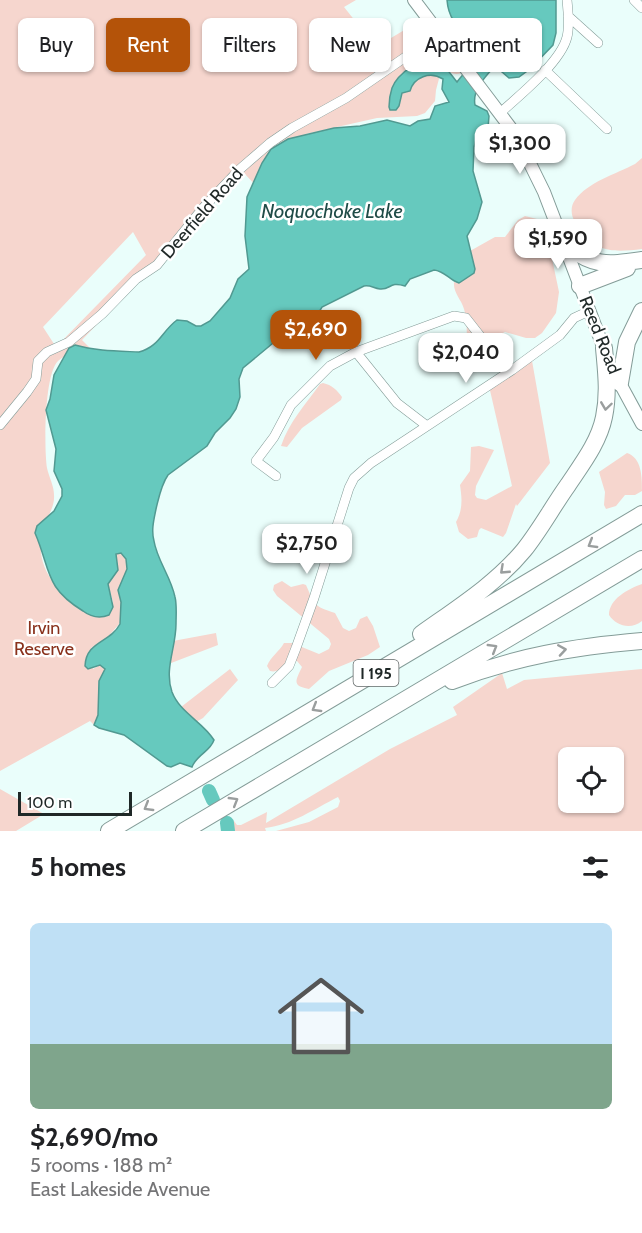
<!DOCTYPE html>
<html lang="en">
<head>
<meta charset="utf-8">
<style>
	body { margin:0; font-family:Cabin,sans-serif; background:#f6f6f6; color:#202124; height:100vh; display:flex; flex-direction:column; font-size:22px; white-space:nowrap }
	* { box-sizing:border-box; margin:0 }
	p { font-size:20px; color:#757577 }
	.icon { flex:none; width:33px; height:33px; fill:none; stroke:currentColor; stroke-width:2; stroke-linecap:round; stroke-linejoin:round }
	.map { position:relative; height:831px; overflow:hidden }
	.drawer { display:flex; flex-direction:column; background:#fff; flex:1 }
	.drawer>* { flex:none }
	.banner { position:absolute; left:18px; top:18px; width:606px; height:54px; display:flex; gap:12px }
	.controls { position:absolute; left:558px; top:747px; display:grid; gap:12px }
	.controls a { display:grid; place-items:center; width:66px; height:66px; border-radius:9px; background:#fff; box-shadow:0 2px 4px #0004; font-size:30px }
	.scale { position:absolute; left:18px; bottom:15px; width:114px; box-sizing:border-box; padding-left:6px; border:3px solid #1f2827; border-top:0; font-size:16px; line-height:21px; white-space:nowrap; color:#1f2827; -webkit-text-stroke:4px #fff; paint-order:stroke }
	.price { position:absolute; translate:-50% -51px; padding:0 14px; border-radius:12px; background:#fff; color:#222; font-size:20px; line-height:39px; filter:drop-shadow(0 2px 3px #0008) }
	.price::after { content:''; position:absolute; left:50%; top:36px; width:18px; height:14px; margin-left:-9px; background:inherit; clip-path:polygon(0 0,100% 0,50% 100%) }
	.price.current { background:#b45309; color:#fff }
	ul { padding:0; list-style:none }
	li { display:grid; align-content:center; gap:12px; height:318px; padding:0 30px }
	li span { display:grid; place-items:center; height:186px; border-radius:9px; color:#555 }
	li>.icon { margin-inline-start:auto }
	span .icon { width:108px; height:108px; fill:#fffc; stroke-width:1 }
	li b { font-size:26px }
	h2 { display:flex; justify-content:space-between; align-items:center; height:72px; padding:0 30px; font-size:26px }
	.pill { padding:0 21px; border-radius:9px; background:#fff; box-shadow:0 2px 4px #0004; font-size:21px; line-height:54px }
	.pill.current { background:#b45309; color:#fff }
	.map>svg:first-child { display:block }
	.green { fill:#f6d6ce; fill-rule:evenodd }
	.water { fill:#66c9be; stroke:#519991; stroke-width:1.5 }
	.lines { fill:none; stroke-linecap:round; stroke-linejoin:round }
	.river { stroke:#66c9be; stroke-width:14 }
	.street-casing { stroke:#849c98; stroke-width:10 }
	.secondary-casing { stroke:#849c98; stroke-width:14 }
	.highway-casing { stroke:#849c98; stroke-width:18 }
	.street { stroke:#fff; stroke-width:9 }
	.secondary { stroke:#fff; stroke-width:12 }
	.highway { stroke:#fff; stroke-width:16 }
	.oneway { stroke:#9a9e9e }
	.labels { text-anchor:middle; stroke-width:5; stroke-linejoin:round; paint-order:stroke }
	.shield { fill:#fff; stroke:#626868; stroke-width:1.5 }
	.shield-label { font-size:16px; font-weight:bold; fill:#1f2827 }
	.street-label { font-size:18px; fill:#1f2827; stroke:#fff }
	.park-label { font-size:18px; fill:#89311c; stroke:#fff }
	.water-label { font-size:20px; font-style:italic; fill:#204c48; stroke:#fff }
</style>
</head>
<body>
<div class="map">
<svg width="642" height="831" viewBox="0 0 642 831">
	<rect width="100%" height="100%" fill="#eafefb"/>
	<path class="green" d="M0,0H356L344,7L376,47L421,20L462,73C448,77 447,67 438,60C424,51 407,66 400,77L414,74L440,75L436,90L435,101L425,113L417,116L377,118L306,134L259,189L243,172L82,340L93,351C83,353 66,353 58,361C44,375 44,448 47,468C49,477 54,486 54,495C55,506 48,515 45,525C43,533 41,544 41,552C43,579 69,602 90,615L113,602L108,584L109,580L116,574L118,566L116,554L121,553L126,559L127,569L119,590L121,602L120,623L107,638L91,648L93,669L100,665L105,669L99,681L98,715L94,725L90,721L0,771ZM133,232L146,255L56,347L43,327Z
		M642,158V249C611,253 591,252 575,222C571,215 570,207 575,200C588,182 616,174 635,164Z
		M525,216L537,219L546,230L559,292L556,313L542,333L535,338H526L505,332L501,334L495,365L490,371L479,368C460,344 471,333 464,309C461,299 453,293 454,282L459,283L475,269L470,251L495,237H505L518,220Z
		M531,355L550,463L517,506L516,504L506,533L503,537L481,528L479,530L477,537L468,539L459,532L456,522C463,510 462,498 460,485L470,471L471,447L479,446L494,450L476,486L475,495L477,498L486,500L512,486L489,386Z
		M323,383C332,385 337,390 342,397L341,400L302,428L287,447L281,446C289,422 306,404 320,384Z
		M627,453C642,458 642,477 642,491L635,495H625L616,506L606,509L604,505L605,492L599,472Z
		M282,581L291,587L303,584L306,585C315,605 313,606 335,613L343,628L349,631L356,628L360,619L367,616L373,626L380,647L368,655L329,671L309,689C291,686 296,680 302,667L297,661C287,662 280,674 270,671L267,666C271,656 279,652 284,643H292L319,654L329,649L331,644L329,639L277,596L273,590L274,585Z
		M642,584V621C631,630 616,626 609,615C609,599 628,589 642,584Z
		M216,633L218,645L166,665L173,641Z
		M230,669L238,680L203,718L196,722L172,714Z
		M642,669V831H276L309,822L338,807L340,801L338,797C314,809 292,825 265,828L266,831H226L228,822L234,821L237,825H241L267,812L266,823L390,749L457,715L453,707L502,673L507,689L524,680ZM568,758H614V784L619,793L614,798V802H568Z
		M0,789L44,814L16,831H0Z"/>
	<path class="water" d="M447,0H556V33L553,45L530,69L519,77L509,78L495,66C485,77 472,90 475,105L487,111L489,116L488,128L477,136L474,147L473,171L482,202L477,219L467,236L475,269L474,273L459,283C449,280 445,271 434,270L410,279L405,286C389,281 391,290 380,289C373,288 371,285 364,286L322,307L319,312V322L297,337L289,333L284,334L243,368L239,379L240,397L236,409L230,418L215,433L207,446L168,475C161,485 159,497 156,509C154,519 151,530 154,541C157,560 171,577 175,597C177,605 176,616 176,624C176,648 164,669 172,692C180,713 203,722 214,740C210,752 197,754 192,767L180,763L171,767L167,766L124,735L99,728L94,725L98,715L99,681L105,669L100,665L88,669L85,666C86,641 110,643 120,624L121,602L118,590L127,569L126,559L121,553L116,554L118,570L108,584L113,607L109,615C99,619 91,617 83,611C44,587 51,570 35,533L37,526L54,511L62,496V489L54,471L56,449L46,410L50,399L54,375L69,348L75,345C96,351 117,351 139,352C159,347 162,331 177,320L187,321L196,326H201L210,321L230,298L238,279L249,269L245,236L247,197L262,163L271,149L288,139L334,128L360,126L387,120L410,126L418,121L430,119L435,106L449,102L442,89L443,79C430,71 414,77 410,91L402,93L399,106L396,110H390L389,107C389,101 390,94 392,88C397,75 423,53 438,61C445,65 452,76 457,82C464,72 478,61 481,50C467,31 449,27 447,0Z"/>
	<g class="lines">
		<path class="river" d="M209,791L213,800
			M227,823L228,831"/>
		<defs>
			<path id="street" d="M634,0L642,8
				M568,16L598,43
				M545,70L607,129
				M500,113C519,96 561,62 567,37C570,25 568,12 567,0
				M356,352L397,403L427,426
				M0,425L27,392L36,379L38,361L47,352L69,342L102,314L136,279L157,265L203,208L240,169L270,143L292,128L346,98L417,49L443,38
				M276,476L256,461L274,437L291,405L330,366L356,352L454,316L466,318L495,355L512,370
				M272,683L289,666L296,648L314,598L349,488L354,478L371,463L512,370L560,335L574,318L589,311"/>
			<path id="secondary" d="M414,0L516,135L544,192L606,354
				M616,376L642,424"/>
			<path id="highway" d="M564,244C594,267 606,265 642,260
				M580,286L627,268
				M620,383L627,342L642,311
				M421,634C456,609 496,584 524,550C540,530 553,506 568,485C582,464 599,442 604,417C609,393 606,371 604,348
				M452,681C518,656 572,647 642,641
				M109,831L642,514
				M184,831L642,559"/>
		</defs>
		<use href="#street" class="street-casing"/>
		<use href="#secondary" class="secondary-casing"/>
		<use href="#highway" class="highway-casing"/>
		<use href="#street" class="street"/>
		<use href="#secondary" class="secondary"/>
		<use href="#highway" class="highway"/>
	</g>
	<defs><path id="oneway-chevron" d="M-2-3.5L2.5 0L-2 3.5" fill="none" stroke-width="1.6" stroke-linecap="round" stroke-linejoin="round" transform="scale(1.5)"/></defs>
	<g class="oneway">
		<use href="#oneway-chevron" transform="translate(606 406) rotate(98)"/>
		<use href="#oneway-chevron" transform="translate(592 544) rotate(149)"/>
		<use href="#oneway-chevron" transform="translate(504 570) rotate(137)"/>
		<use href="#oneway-chevron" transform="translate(493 648) rotate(-31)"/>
		<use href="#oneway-chevron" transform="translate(562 650) rotate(-9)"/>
		<use href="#oneway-chevron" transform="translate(316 708) rotate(149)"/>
		<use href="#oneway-chevron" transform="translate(234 801) rotate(-31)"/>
		<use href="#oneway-chevron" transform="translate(148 807) rotate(149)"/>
	</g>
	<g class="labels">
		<rect class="shield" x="353.5" y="660" width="45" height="26" rx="4.5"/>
		<g class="shield-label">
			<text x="376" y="679">I 195</text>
		</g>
		<g class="street-label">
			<text transform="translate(202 213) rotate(-49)" y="6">Deerfield Road</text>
			<text transform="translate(600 335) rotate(68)" y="6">Reed Road</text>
		</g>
		<g class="park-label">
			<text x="44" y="634">Irvin<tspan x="44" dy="21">Reserve</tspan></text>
		</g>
		<g class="water-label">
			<text x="332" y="218">Noquochoke Lake</text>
		</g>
	</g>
</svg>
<div class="controls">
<a><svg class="icon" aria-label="locate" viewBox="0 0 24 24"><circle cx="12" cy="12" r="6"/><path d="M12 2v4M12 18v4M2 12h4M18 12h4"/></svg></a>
</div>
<div class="scale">100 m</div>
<b class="price" style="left:520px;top:175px">$1,300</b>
<b class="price" style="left:558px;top:270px">$1,590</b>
<b class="price current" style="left:316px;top:361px">$2,690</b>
<b class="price" style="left:466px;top:384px">$2,040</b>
<b class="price" style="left:307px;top:575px">$2,750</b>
<div class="banner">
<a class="pill">Buy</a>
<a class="pill current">Rent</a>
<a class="pill">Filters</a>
<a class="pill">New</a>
<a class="pill">Apartment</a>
</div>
</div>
<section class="drawer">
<h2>5 homes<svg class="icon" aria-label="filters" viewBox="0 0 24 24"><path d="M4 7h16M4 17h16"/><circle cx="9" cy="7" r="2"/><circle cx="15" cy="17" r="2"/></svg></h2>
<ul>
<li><span style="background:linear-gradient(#bfe0f5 65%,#7fa58c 0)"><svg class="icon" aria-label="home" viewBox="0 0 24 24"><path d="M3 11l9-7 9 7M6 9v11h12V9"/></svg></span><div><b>$2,690/mo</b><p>5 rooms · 188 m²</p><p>East Lakeside Avenue</p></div></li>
</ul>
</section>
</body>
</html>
